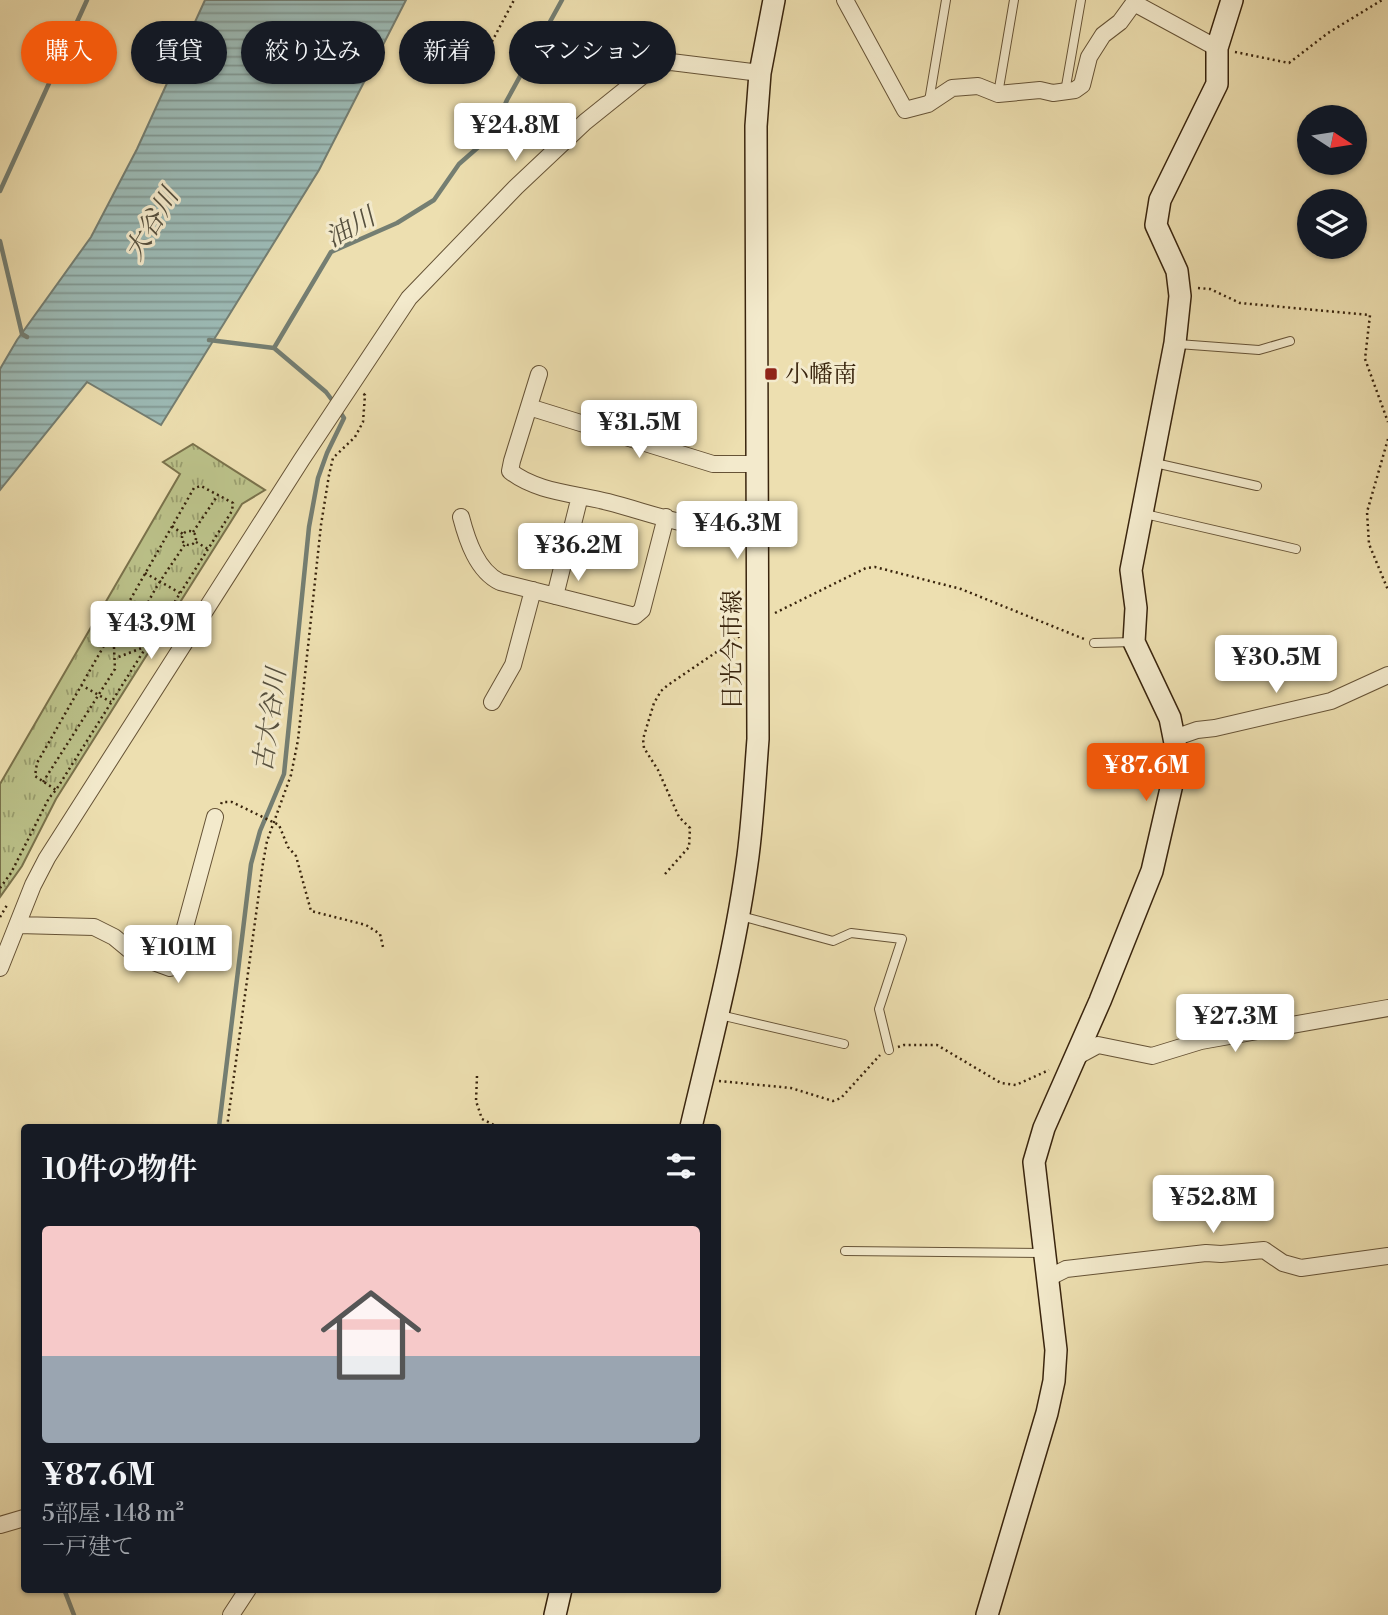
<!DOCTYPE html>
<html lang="ja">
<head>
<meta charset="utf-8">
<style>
	body { margin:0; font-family:"Libre Bodoni","Noto Serif JP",serif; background:#242831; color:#f1f3f6; height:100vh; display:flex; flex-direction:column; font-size:26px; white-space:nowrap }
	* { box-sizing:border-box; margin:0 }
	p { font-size:23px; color:#9ea1a6 }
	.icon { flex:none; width:38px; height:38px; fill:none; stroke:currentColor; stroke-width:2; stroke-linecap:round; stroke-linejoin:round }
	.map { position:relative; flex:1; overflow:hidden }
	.sheet { position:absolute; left:21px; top:1124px; width:700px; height:469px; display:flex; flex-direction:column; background:#171b24; border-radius:7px; box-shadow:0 2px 5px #0004 }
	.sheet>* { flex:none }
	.hud { position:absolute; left:21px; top:21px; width:700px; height:63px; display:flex; gap:14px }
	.needle { width:46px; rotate:102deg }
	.buttons { position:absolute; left:1297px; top:105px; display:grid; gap:14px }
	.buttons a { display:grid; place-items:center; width:70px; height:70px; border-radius:50%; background:#171b24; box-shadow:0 2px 5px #0004; font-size:35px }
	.price { position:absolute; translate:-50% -60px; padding:0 16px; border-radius:7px; background:#fff; color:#222; font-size:23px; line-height:46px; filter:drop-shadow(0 2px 4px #0008) }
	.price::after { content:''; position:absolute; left:50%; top:42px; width:21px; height:16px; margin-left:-10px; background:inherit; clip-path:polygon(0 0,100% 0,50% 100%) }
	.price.active { background:#ea580c; color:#fff }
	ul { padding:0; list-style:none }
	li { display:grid; align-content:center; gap:14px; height:371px; padding:0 21px }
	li+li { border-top:2px solid #363941 }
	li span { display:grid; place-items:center; height:217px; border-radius:7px; color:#555 }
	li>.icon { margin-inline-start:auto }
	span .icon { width:126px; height:126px; fill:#fffc; stroke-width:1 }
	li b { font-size:30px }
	h2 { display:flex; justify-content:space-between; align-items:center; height:84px; padding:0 21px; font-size:30px }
	.tag { padding:0 24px; border-radius:32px; background:#171b24; box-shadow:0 2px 5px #0004; font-size:24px; line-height:63px }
	.tag.active { background:#ea580c; color:#fff }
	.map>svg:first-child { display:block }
	.park { fill:url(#park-tufts); stroke:#7a724b; stroke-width:2 }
	.water { fill:url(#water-rules); stroke:#747e72; stroke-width:2 }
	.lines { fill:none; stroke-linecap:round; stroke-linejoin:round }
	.stream { stroke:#747e72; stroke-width:4.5 }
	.lane-casing { stroke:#665336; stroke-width:10 }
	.street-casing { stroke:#665336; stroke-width:18 }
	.secondary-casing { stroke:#39240d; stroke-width:24 }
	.path { stroke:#39240d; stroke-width:2.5; stroke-dasharray:2 3.5; stroke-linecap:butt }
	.lane { stroke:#f3eacc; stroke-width:8 }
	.street { stroke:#f3eacc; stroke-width:16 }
	.secondary { stroke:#f3eacc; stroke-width:21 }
	.poi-dot { fill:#8f2418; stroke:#f3eacc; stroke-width:2.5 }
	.labels { text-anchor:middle; stroke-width:6; stroke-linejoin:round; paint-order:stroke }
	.poi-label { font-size:24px; fill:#39240d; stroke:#f3eacc; text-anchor:start }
	.street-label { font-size:24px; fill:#39240d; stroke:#f3eacc }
	.water-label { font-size:26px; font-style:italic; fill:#57513f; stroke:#f3eacc }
</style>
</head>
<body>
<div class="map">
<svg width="1388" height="1615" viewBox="0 0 1388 1615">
	<defs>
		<pattern id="park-tufts" width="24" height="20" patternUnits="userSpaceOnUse" patternTransform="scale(1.75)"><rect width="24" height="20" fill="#bbc189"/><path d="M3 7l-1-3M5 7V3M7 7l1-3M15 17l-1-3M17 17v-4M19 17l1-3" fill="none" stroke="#999d6e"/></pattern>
		<pattern id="water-rules" width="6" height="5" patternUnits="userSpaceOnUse" patternTransform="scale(1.75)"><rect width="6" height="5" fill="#9cbab5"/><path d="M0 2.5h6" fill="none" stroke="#809792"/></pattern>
	</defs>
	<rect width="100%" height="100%" fill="#eddfb0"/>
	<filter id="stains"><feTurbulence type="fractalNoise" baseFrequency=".00286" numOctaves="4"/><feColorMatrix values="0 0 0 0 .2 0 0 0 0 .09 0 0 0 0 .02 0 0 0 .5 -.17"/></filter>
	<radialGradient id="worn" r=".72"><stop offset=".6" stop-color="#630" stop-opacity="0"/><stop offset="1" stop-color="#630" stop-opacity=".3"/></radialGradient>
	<path class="park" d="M193,444L265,490L242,504L56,799L22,866L0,897V784L180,474L163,462Z"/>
	<path class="water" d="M205,0H406L319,170L161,425L87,382L0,490V369L17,340L91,237L137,149Z"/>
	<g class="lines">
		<path class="stream" d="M0,191L87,0
			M0,241L22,334L27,337
			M209,340L274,348
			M274,348L326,392L335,404
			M274,348L331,252L397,223L434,200L459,164L491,136L507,100L562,0
			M219,1127L251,864L260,831L284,774L309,527L318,478L327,453L344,418L340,412
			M64,1589L74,1615"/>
		<defs>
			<path id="lane" d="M1065,92L1081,0
				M998,94L1014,0
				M929,101L946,0
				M1178,344L1259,350L1290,341
				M1155,463L1257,486
				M1145,514L1296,549
				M1094,643L1134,642
				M741,916L833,941L851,933L902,939L879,1009L889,1050
				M720,1015L844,1044
				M845,1251L1043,1253"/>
			<path id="street" d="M845,0L905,110L928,104L952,88L978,86L998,94L1040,90L1053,93L1075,90L1082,85L1089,57L1103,35L1120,22L1136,0
				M1134,3L1217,48
				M539,374L512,461L510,471C535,492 578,494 608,502C639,510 672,522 703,527C722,529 740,529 758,528
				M529,407L713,464H757
				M461,517C467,540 477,571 500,582L635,616L642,610L666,517
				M555,596L580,496
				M492,702L513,665L533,590
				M1174,738L1197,730L1215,728L1331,701L1388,675
				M18,925L94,927L114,937L137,956L170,968L175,964L215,817
				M0,968L33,885L47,858L302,459L409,298L516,187L585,122L656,65L671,62L760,73
				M1074,1058L1098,1045L1152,1056L1201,1041L1388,1008
				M1046,1279L1066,1269L1206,1253L1221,1254L1264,1250L1283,1263L1301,1268L1388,1256
				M0,1525L24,1518
				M231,1615L248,1589"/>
			<path id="secondary" d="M691,1127C712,1038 736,947 748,856C753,817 755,778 758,739L756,126L760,73L774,0
				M555,1615L561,1589
				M987,1615L1047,1413L1054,1381L1056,1350L1034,1162L1044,1128L1100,1001L1152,871L1178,758L1170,718L1134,642L1136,608L1131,570L1175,343L1180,296L1177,271L1156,225L1160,200L1217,84V48L1232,0"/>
		</defs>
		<use href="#lane" class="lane-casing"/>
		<use href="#street" class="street-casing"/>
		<use href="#secondary" class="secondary-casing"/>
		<path class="path" d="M1235,52L1289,63L1328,33L1382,0
			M479,66L514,0
			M1198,288L1210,289L1240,303L1370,315L1365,359L1388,422
			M1388,439L1367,512L1369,544L1388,590
			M172,526L183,534
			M182 538a7 7 0 1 1 14 0a7 7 0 1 1-14 0Z
			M193,532L218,495
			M196,542L208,549
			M145,573L180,593
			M775,613L866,568L875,567L961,589L1084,639
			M143,618C145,599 174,562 185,544
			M81,685L111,702
			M43,782L115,669L113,627L143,618L147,646L116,658
			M221,804L222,802H232L279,825L288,847L296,856L311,911L366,925L380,934L383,947
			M665,874L689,847L690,828L679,817L658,770L644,748L643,739L654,703L661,691L668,685L740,636
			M0,888L11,873L49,798L56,790L232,511L233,503L201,486L194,488L37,763L35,776L56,790
			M0,917L7,905
			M898,1047L904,1045H937L1001,1083L1016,1085L1049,1070
			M477,1076L476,1101L482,1119L498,1127
			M719,1081L791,1088L833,1101L841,1098L880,1055
			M227,1127L263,863L267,841L291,775L298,740L321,525L329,475L333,458L355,437L363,422L365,395L362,393"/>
		<use href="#lane" class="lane"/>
		<use href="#street" class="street"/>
		<use href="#secondary" class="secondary"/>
	</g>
	<rect class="poi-dot" x="764" y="367" width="14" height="14" rx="3.5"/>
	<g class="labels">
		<g class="poi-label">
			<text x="785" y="382">小幡南</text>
		</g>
		<g class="street-label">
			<text transform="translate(732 650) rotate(-90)" y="8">日光今市線</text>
		</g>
		<g class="water-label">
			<text transform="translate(151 224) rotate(-59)" y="9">大谷川</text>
			<text transform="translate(350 227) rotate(-29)" y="9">油川</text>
			<text transform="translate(269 720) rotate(-82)" y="9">古大谷川</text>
		</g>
	</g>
	<rect width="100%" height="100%" filter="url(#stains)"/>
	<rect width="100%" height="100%" fill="url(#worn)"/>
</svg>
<div class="buttons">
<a><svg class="needle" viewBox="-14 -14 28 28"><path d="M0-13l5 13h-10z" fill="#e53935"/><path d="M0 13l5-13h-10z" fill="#9ea1a6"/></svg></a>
<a><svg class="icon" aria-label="layers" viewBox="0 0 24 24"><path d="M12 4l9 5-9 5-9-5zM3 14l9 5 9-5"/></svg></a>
</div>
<b class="price" style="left:515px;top:163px">¥24.8M</b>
<b class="price" style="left:639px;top:460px">¥31.5M</b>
<b class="price" style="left:737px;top:561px">¥46.3M</b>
<b class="price" style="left:578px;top:583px">¥36.2M</b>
<b class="price" style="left:151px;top:661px">¥43.9M</b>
<b class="price" style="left:1276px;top:695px">¥30.5M</b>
<b class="price active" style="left:1146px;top:803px">¥87.6M</b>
<b class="price" style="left:178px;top:985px">¥101M</b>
<b class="price" style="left:1235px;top:1054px">¥27.3M</b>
<b class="price" style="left:1213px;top:1235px">¥52.8M</b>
<div class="hud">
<a class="tag active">購入</a>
<a class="tag">賃貸</a>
<a class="tag">絞り込み</a>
<a class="tag">新着</a>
<a class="tag">マンション</a>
</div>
<section class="sheet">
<h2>10件の物件<svg class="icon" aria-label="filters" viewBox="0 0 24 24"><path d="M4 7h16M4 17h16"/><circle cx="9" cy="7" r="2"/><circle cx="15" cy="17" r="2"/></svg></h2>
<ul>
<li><span style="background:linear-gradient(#f6c9c9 60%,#9aa5b1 0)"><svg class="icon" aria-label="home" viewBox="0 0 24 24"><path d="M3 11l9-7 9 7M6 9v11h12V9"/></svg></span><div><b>¥87.6M</b><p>5部屋 · 148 m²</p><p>一戸建て</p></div></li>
</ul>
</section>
</div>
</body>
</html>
